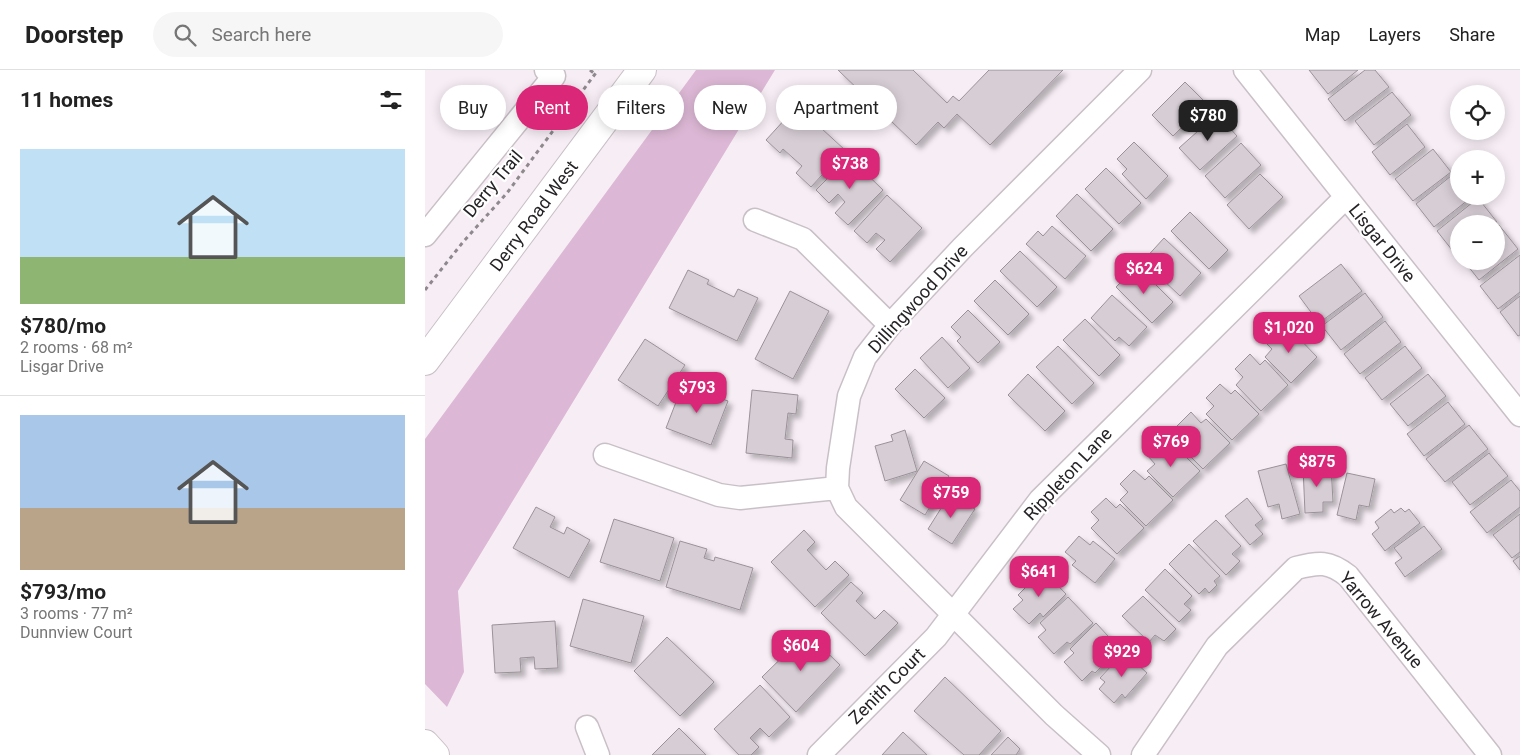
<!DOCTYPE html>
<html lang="en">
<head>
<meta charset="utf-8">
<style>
	body { margin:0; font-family:Roboto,sans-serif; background:#f6f6f6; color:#222; height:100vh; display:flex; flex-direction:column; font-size:19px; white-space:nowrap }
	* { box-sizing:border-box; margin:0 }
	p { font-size:16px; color:#767676 }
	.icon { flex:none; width:28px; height:28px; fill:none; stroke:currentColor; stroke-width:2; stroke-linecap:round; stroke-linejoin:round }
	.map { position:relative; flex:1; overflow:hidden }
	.drawer { display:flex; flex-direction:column; background:#fff; width:425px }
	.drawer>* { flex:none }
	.banner { position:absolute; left:15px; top:15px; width:475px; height:45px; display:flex; gap:10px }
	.controls { position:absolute; left:1025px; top:15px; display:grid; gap:10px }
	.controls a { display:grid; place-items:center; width:55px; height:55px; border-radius:50%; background:#fff; box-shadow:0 2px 12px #0003; font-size:25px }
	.price { position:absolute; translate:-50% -42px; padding:0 11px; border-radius:10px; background:#db2777; color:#fff; font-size:16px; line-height:32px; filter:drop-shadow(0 1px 2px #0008) }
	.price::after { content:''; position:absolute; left:50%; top:30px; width:15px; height:11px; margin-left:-8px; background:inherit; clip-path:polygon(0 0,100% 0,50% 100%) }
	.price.on { background:#222; color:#fff }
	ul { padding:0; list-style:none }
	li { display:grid; align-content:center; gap:10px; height:265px; padding:0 20px }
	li+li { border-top:1px solid #e0e0e0 }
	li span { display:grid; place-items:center; height:155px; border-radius:0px; color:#555 }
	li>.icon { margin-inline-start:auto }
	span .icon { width:90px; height:90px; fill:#fffc; stroke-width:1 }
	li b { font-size:21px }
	h2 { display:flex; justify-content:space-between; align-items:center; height:60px; padding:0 20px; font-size:21px }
	.pill { padding:0 18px; border-radius:22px; background:#fff; box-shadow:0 2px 12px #0003; font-size:18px; line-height:45px }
	.pill.on { background:#db2777; color:#fff }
	header { display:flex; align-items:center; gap:30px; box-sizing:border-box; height:70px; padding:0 25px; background:#fff; border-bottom:1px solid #e0e0e0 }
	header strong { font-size:24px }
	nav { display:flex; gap:28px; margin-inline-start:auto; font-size:18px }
	.search { width:350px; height:45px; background:#f6f6f6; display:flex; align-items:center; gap:12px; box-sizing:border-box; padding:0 18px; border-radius:28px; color:#767676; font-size:19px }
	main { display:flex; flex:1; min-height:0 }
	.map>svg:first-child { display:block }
	.green { fill:#ddb8d6 }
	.building { fill:#d7ced5; stroke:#9a9298; filter:url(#shadow) }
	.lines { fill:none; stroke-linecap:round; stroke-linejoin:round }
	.minor-casing { stroke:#c9c0c7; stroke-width:25 }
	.major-casing { stroke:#c9c0c7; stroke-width:30 }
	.path { stroke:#8f898e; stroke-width:3; stroke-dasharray:4 4; stroke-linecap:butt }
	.minor { stroke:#fff; stroke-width:22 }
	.major { stroke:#fff; stroke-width:28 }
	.labels { text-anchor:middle; stroke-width:4.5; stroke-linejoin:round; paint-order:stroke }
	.street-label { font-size:18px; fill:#262326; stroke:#fff }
</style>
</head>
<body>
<header>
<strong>Doorstep</strong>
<div class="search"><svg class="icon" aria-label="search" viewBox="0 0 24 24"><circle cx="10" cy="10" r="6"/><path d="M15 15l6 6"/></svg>Search here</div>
<nav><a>Map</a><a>Layers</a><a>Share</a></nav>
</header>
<main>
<section class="drawer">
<h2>11 homes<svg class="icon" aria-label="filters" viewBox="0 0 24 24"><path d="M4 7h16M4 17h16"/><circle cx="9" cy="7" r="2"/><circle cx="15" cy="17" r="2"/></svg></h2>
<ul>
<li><span style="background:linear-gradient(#bfe0f5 70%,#8fb573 0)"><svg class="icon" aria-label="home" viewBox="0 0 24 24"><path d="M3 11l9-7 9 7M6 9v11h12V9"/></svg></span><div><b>$780/mo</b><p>2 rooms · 68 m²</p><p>Lisgar Drive</p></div></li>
<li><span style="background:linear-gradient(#a9c7e8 60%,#b9a48a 0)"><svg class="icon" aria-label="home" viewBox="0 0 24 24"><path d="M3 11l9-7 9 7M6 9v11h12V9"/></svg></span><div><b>$793/mo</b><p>3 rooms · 77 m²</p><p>Dunnview Court</p></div></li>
</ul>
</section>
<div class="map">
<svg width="1095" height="685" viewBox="0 0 1095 685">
	<defs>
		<filter id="shadow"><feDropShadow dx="4.5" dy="4.5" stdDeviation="2.5" flood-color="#0004"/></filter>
	</defs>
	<rect width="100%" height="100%" fill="#f7eef5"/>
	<path class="green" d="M271,0H350L33,521L39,602L22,637L0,614V369Z"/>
	<path class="building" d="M413,0H488L522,33L528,26L534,31L564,0H638L565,75L532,44L519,58L513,52L491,75Z
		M884,0H933L903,24Z
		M940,0H950L964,17L920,51L903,29Z
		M760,12L781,33L748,66L727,45Z
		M967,22L986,45L949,75L930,51Z
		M372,36L420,80L386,117L371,103L377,96L358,79L355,83L341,70Z
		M792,44L812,66L775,100L754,78Z
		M982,54L1000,77L965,105L947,82Z
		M709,72L743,106L721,129L697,104L702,99L692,89Z
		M816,73L836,95L800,128L780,106Z
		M1008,79L1026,102L988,131L970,109Z
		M424,87L458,120L423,155L410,143L420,132L413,124L404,133L391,120Z
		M681,98L716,133L694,154L660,119Z
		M1031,102L1034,106V126H1048L1009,157L991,134Z
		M835,104L858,127L824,159L802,135Z
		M652,124L688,159L666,181L631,146Z
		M462,125L497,158L465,192L451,179L460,170L451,163L442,173L429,161Z
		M1053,128L1072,152L1034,154V183L1031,185L1012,161Z
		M765,142L803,180L784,199L746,161Z
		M1074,155L1093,179L1054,210L1039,191H1071V158Z
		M627,156L661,186L640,209L601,174L613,161L618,166Z
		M739,168L776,203L755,226L718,191Z
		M595,181L632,217L612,237L575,201Z
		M1095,185V222L1073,239L1055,216Z
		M916,194L937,221L894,253L874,226Z
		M712,196L748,232L727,253L691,217Z
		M263,200L284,210L282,214L309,227L313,219L333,228L312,271L244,238Z
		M570,210L604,244L583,265L549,231Z
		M365,221L404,241L368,309L330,289Z
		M940,223L958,247L916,280L897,256Z
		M687,225L722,257L704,276L694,267L690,271L666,248Z
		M1095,226V265L1093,266L1075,242Z
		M543,240L575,272L553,293L532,271L536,267L526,257Z
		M660,249L695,285L674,306L638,270Z
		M960,251L976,272L935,304L919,284Z
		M854,256L864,267L869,263L892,287L866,313L840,287L847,279L839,271Z
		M517,267L545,298L523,318L495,288Z
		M220,269L260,295L233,336L193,310Z
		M633,276L669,313L647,334L611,297Z
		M980,276L997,298L957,330L940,308Z
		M825,284L835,295L840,290L863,315L836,341L811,315L818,307L810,299Z
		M490,299L520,328L499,348L470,319Z
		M603,304L640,341L620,361L583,325Z
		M1003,304L1021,326L983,356L965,334Z
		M258,314L303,331L286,375L241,358Z
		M795,314L806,324L810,320L834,344L807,370L781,344L789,336L781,328Z
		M327,320L373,325L371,344L363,343L360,369L368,370L367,388L321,383Z
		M1023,332L1040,354L999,386L982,364Z
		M766,342L776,353L781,349L805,373L778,399L752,373L760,365L751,357Z
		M1044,355L1063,379L1020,412L1001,389Z
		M480,360L492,401L460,411L450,376L468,371L466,365Z
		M737,371L747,381L751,377L775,401L748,427L722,401L730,394L722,385Z
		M1064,383L1083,406L1045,435L1027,412Z
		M499,391L524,406L500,445L475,430Z
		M861,394L875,444L857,449L854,434L843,437L833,401Z
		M906,395L908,432H898V442L880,443L878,397Z
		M709,400L720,410L724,406L748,430L721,456L695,430L703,422L695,414Z
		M922,403L950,409L944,437L934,435L931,450L912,445Z
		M1086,410L1095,421V437L1062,463L1045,442Z
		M525,424L550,439L527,474L503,459Z
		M681,428L691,438L695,434L719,458L692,484L666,458L674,450L666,442Z
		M822,428L838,449L830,455L838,464L825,475L800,446Z
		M111,437L130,447L125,457L139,464L142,457L165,470L144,508L88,478Z
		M976,438L980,442L984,439L995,453L960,481L947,464L954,458L950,452L966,439L969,443Z
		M1095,444V482L1087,488L1068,465Z
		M189,449L249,468L235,511L175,492Z
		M791,450L816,476L807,484L815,491L801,505L768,471Z
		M999,456L1017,479L980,507L970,493L977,488L969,478Z
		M379,460L390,472L382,480L401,500L410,491L424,505L390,537L346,492Z
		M654,466L665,475L668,471L690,489L670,513L647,495L651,491L640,482Z
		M255,471L282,479L279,488L289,491L290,487L328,498L315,540L241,517Z
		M764,474L795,506L789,511L792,515L784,523L780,518L774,524L744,494Z
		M1095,486V500L1088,491Z
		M740,499L767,526L759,534L766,540L754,552L720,520Z
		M618,500L641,524L618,547L615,543L604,554L588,539L598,530L593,525Z
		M426,512L438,523L431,531L450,549L459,540L473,553L440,586L396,543Z
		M718,526L751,559L739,571L730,565L724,572L697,546Z
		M643,527L668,553L645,574L642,572L629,584L613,567L621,560L615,553Z
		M158,529L219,546L206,593L145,576Z
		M130,551L133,598L110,599L109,587L95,588L96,602L70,603L67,555Z
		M671,553L695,579L670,603L667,601L657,611L639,592L649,583L645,579Z
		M382,563L415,595L371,642L337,607Z
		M242,567L289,612L255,646L209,601Z
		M699,582L722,603L700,628L697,624L689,633L674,619L680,612L675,608Z
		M520,607L576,661L554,685H539L489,641Z
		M335,615L365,647L344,667L335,658L325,668L334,677L326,685H314L289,659Z
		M254,658L281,685H227Z
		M478,662L502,685H457Z
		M583,667L595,679L591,685H566Z"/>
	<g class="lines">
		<defs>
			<path id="minor" d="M820,0L1095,345
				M330,150L378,169L465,255
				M0,165L129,6L121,0
				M180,385L294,425L315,428L412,418
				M162,657L173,685
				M394,685L511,567L615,430L921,127
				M674,685L629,645L421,437L412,418L413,398L424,326L440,287L465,255L538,177L715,0
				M718,685L792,576L871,498C894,492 904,491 923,506L1065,685"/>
			<path id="major" d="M0,291L217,0
				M0,674L10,685"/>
		</defs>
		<use href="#minor" class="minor-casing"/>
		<use href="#major" class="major-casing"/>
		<path class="path" d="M165,0L170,4
			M0,220L38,172L82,123L173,0"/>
		<use href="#minor" class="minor"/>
		<use href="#major" class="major"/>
	</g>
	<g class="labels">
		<g class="street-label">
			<text transform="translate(68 114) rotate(-50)" y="6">Derry Trail</text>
			<text transform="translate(109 146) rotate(-53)" y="6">Derry Road West</text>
			<text transform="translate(957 173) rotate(51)" y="6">Lisgar Drive</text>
			<text transform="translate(493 229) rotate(-48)" y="6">Dillingwood Drive</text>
			<text transform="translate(643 404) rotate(-47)" y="6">Rippleton Lane</text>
			<text transform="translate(956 550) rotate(50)" y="6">Yarrow Avenue</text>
			<text transform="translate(462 616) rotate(-45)" y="6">Zenith Court</text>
		</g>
	</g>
</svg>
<div class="controls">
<a><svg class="icon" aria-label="locate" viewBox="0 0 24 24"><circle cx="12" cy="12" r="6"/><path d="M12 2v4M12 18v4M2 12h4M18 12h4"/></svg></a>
<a>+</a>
<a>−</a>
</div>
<b class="price on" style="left:783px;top:72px">$780</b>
<b class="price" style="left:425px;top:120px">$738</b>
<b class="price" style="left:719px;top:225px">$624</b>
<b class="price" style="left:864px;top:284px">$1,020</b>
<b class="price" style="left:272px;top:344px">$793</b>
<b class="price" style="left:746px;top:398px">$769</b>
<b class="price" style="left:892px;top:418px">$875</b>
<b class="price" style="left:526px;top:449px">$759</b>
<b class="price" style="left:614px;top:528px">$641</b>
<b class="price" style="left:376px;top:602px">$604</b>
<b class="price" style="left:697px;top:608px">$929</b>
<div class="banner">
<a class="pill">Buy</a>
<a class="pill on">Rent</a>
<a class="pill">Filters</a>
<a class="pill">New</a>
<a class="pill">Apartment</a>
</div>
</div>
</main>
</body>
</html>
